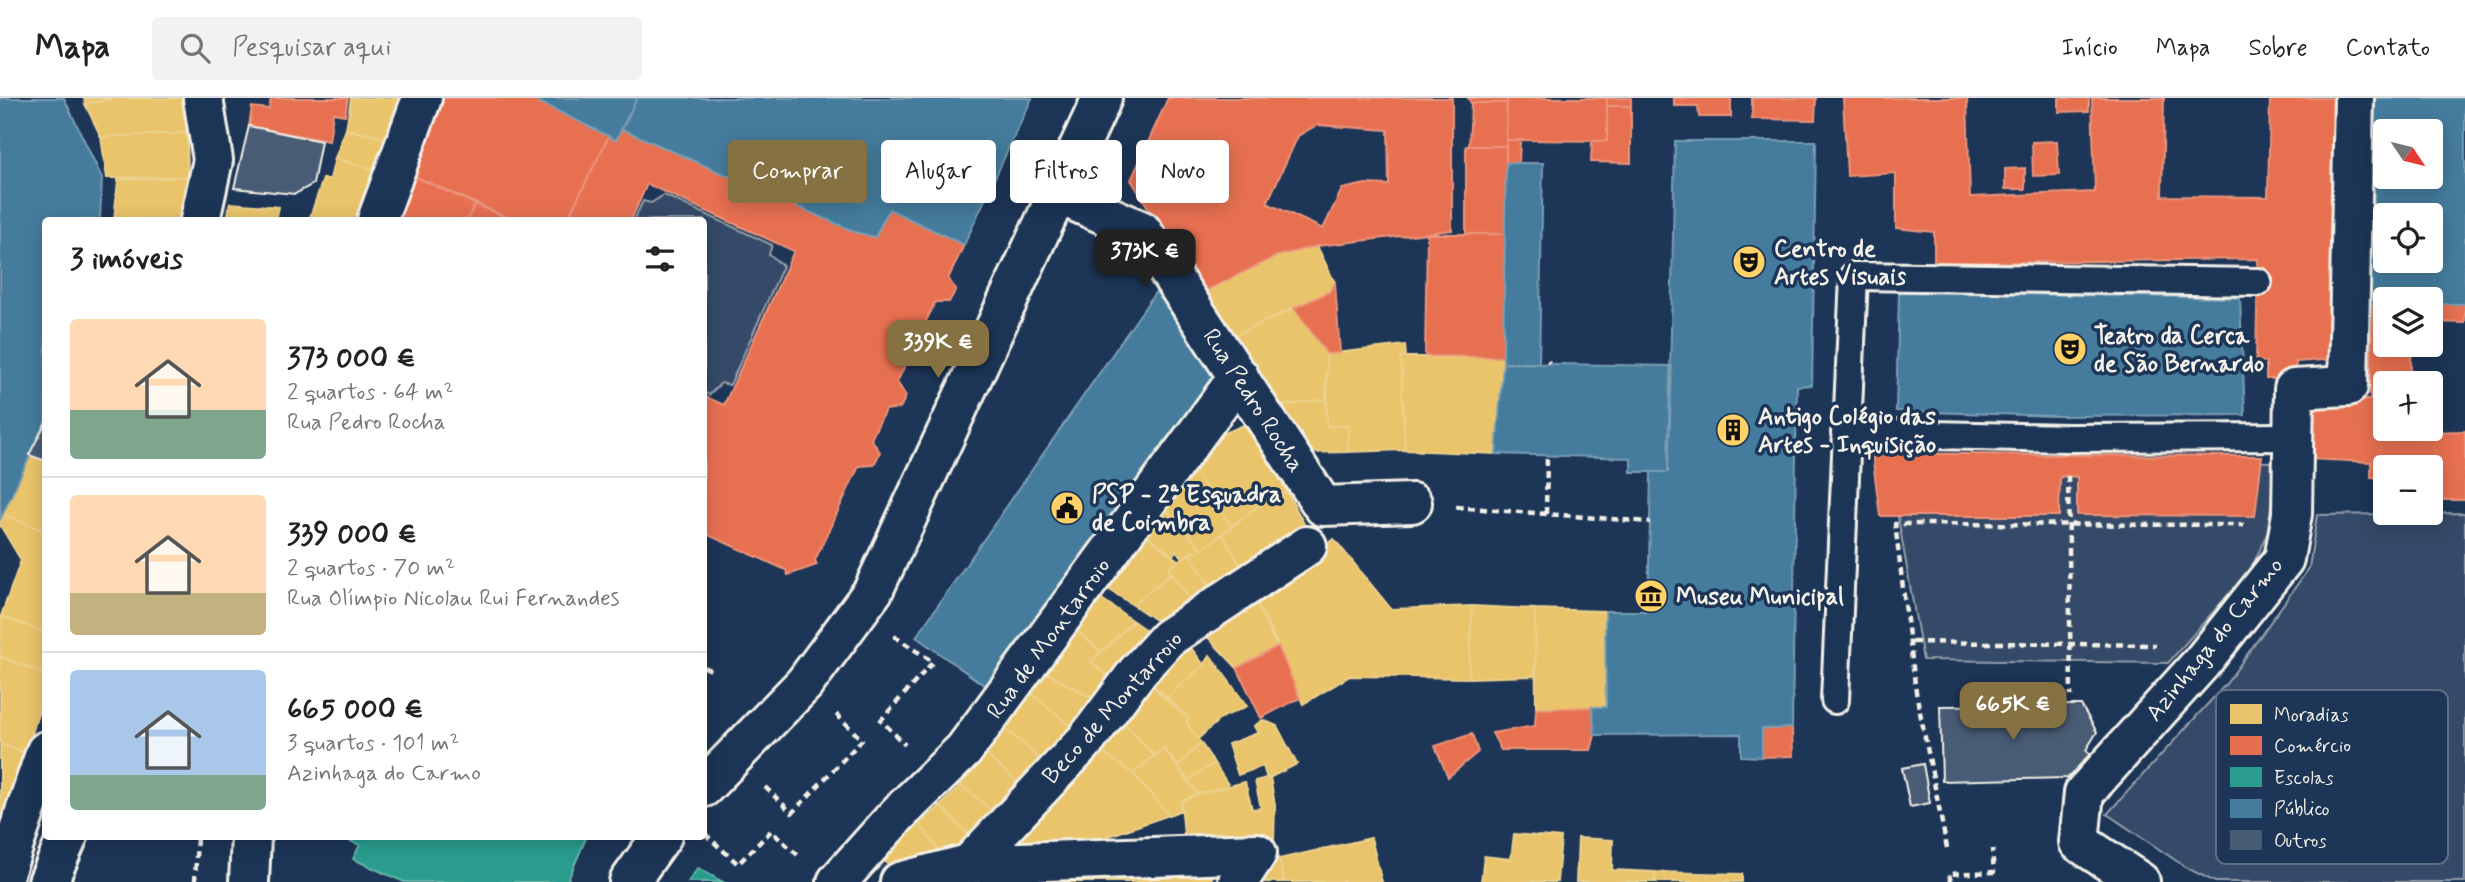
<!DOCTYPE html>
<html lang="pt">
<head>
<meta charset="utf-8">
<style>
	body { margin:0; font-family:Mynerve,sans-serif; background:#f2f2f2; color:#222; height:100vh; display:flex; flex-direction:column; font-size:26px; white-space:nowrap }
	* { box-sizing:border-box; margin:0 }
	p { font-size:23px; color:#767676 }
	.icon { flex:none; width:38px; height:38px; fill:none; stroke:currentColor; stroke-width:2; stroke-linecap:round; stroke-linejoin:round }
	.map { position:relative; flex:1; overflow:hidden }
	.sheet { position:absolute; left:42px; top:119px; width:665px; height:623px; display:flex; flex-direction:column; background:#fff; border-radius:7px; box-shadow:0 4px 18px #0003 }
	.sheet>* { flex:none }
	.banner { position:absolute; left:728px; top:42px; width:665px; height:63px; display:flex; gap:14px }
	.needle { width:46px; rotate:125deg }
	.buttons { position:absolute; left:2373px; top:21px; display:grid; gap:14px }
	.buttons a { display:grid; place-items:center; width:70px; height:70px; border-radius:7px; background:#fff; box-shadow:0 4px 18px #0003; font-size:35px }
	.price { position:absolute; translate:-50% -60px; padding:0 16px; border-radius:14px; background:#857141; color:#fff; font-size:23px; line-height:46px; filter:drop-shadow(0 2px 4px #0008) }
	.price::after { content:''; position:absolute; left:50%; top:42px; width:21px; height:16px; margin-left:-10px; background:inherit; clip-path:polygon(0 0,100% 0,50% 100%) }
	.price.on { background:#222; color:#fff }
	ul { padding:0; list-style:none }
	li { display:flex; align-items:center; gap:21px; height:175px; padding:0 28px }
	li+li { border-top:2px solid #e0e0e0 }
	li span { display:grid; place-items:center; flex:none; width:196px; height:140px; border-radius:7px; color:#555 }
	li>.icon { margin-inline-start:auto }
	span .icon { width:84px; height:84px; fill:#fffc; stroke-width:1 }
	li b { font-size:30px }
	h2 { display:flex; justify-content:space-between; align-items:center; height:84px; padding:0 28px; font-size:30px }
	.tag { padding:0 24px; border-radius:7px; background:#fff; box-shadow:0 4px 18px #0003; font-size:24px; line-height:63px }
	.tag.on { background:#857141; color:#fff }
	header { display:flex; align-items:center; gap:42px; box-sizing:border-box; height:98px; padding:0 35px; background:#fff; border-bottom:2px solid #e0e0e0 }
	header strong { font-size:33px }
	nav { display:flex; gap:38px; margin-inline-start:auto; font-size:24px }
	.search { width:490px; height:63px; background:#f2f2f2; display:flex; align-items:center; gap:18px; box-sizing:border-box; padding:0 24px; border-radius:7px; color:#767676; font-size:26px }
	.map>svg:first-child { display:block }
	.green { fill:#354a67; stroke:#949ea8; stroke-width:2 }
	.homes { fill:#e9c46a; stroke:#ecd290; stroke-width:2 }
	.shops { fill:#e76f51; stroke:#eb967e; stroke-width:2; fill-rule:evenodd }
	.schools { fill:#2a9d8f; stroke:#67b6aa; stroke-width:2 }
	.public { fill:#457b9d; stroke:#7a9eb4; stroke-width:2; fill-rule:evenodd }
	.building { fill:#485b74; stroke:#f4f1e8; stroke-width:2 }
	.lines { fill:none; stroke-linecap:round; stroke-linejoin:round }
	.lane-casing { stroke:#f4f1e8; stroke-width:32 }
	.street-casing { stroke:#f4f1e8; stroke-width:44 }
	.secondary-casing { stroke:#f4f1e8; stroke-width:44 }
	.path { stroke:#f4f1e8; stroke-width:4.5; stroke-dasharray:7 5; stroke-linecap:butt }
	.lane { stroke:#1d3557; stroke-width:26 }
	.street { stroke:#1d3557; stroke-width:38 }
	.secondary { stroke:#1d3557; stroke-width:38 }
	.labels { text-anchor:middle; stroke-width:7; stroke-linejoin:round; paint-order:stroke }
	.poi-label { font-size:24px; font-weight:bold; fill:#f4f1e8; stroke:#1d3557; text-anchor:start }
	.street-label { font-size:24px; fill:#f4f1e8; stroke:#1d3557 }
	.key { fill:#1d3557; stroke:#5e6d82; stroke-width:2 }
	.key-label { font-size:19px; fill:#f4f1e8 }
</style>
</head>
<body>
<header>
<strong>Mapa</strong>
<div class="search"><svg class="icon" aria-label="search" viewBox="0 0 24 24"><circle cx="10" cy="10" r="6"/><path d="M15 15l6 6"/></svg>Pesquisar aqui</div>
<nav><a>Início</a><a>Mapa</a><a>Sobre</a><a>Contato</a></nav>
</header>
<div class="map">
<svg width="2465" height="784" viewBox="0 0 2465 784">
	<rect width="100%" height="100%" fill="#1d3557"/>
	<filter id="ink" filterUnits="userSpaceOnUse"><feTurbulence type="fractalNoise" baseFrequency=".0143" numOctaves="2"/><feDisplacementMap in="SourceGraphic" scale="14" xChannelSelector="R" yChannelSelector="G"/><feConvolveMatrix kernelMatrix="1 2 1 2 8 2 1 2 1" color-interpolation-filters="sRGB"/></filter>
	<g filter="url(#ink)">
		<path class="green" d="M664,97L772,147L769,156L783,168L730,287L721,285L709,297L704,294V122H634L643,103L651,105Z
			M1888,362L2277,364L2267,436L2251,471L2168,565L1923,562Z
			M2465,415V784H2215L2187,770L2107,716L2226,586L2309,470L2317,417Z"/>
		<path class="homes" d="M84,0H117L85,6Z
			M117,0H184L187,35L101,39L85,6Z
			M351,0H413L397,43L346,31Z
			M346,31L397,43L385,76L335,60Z
			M187,35L188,79L107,80L101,39Z
			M335,60L385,76L366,122H309L323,81H330Z
			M188,79L181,122H114L118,82Z
			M230,105L279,109L276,122H227Z
			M1317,148L1335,185L1329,194L1229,240L1201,195L1277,158Z
			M1294,210L1327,256L1326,301L1274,309L1229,240Z
			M1405,247L1406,259H1401L1405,352L1348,354V328H1327V256Z
			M1401,259H1503L1496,356L1405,352Z
			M1326,301L1327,328H1348V354L1302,355L1274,309Z
			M1251,324L1287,394L1258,408L1232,429L1190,366L1208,342Z
			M29,357L46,363V433L2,416Z
			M1190,366L1232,429L1202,451L1162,407Z
			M1287,394L1312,441L1248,479L1222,436L1258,408Z
			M1162,407L1202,451L1183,459L1176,453L1172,458L1143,434Z
			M2,416L46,433V535L1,518L21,462L0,427Z
			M1143,434L1179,463L1168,471L1171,475L1133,507L1102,487Z
			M1222,436L1248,479L1217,498L1189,455L1202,451Z
			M1334,441L1391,511L1472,508L1469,580L1350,578L1303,606L1250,491Z
			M1189,455L1217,498L1196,510L1168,471Z
			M1171,475L1196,510L1169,531L1133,507Z
			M1250,491L1278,548L1237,570L1196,527Z
			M1095,496L1133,523L1101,554L1072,529Z
			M1472,508L1535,511V578L1469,580Z
			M1535,511L1605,513L1606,609L1536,611Z
			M1,518L46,535V577L0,558Z
			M1133,523L1161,543L1119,587L1091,564Z
			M1072,529L1101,554L1091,564L1119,587L1105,607L1042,572Z
			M1183,539L1204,567L1165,601L1142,576Z
			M1210,557L1247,608L1221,620L1198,641L1186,624L1189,621L1165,601L1204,567Z
			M0,558L46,577V590L26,655L0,646Z
			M1043,573L1105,607L1082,638L1029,593Z
			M1142,576L1189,621L1186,624L1201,645L1178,668L1163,650L1154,658L1112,611Z
			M1029,593L1082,638L1050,670L1005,630Z
			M1112,611L1154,658L1133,676L1091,646Z
			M1263,622L1277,628L1297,666L1267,681L1263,668L1238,677L1228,646L1258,635L1254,628Z
			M1005,630L1050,670L1028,693L986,657Z
			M1201,645L1214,665L1188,682L1178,668Z
			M0,646L26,655L5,719L0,717Z
			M1091,646L1133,676L1169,717L1086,746L1025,749L1017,743Z
			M1163,650L1198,696L1181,704V712L1169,717L1133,676Z
			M986,657L1028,693L1001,720L961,687Z
			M1214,665L1229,688L1198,696L1188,682Z
			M1270,679L1275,707L1274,744L1185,748L1181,704L1198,696L1245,684L1252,711L1261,710L1255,683Z
			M961,687L1001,720L977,745L940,708Z
			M940,708L977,745L939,753L920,726Z
			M920,726L939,753L896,772L876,757Z
			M1514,736L1561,740L1557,784H1481L1484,758L1511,761Z
			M1371,740L1382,784H1284L1279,761Z
			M1578,740L1613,742L1612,772L1655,774V784H1576Z
			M1279,761L1284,784H1259L1273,763Z
			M1129,765L1220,767L1209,784H1131Z
			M1129,765L1131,784H1021L1020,773Z
			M1655,774L1742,776V784H1655Z"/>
		<path class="shops" d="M271,0H348L345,17L333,15L329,43L249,28L252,9L269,11Z
			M435,0H531L609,38L567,122H513L407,75Z
			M1168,0H1452V132L1317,148L1277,158L1201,195L1131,82ZM1317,27L1388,32L1389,87L1365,86L1342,91L1323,131L1267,105L1298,38Z
			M1468,0H1507V5H1471Z
			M1507,0H1607V43L1506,42Z
			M1607,0H1631V8H1607Z
			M1674,0H1731V19H1699L1698,8H1674Z
			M1752,0H1816L1815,22L1752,21Z
			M1843,0H1967L1970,99L2095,94L2092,0H2164L2162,98L2268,99L2270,0H2341L2336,261L2296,264L2295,281H2266V264H2256L2258,161L1934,165V134L1896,130V75L1847,78Z
			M2059,0H2089V13L2059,14Z
			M2366,0H2465V225L2431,224V201H2385V247H2412L2410,285H2385V304H2379L2377,335L2465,333V402H2431V369H2385V380L2371,379V364L2308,361L2311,302H2370L2373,206H2364L2362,112H2374V16L2366,8ZM2385,33H2431V79H2385ZM2385,117H2431V163H2385Z
			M1471,5H1507L1506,48H1469Z
			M1607,8H1631V65L1591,64L1592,43H1607Z
			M622,31L855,134L875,139L889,111L964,147L948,181L956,191L949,204H935L921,234L929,247L924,258L909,259L897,284L906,298L900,310L885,312L871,341L880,354L874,367L859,368L815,462L817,467L788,477L786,472L704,435V298L724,307L794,153L647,86L631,122H567L609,38L616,42Z
			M1506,42H1520L1519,65H1506Z
			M2057,43L2059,77L2033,78L2032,44Z
			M1466,48H1506L1505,136H1466Z
			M2025,70V91H2005V71Z
			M407,75L475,106L467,122H391Z
			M475,106L513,122H467Z
			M1427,136H1505L1503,259L1425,258Z
			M1335,185L1340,255L1327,256L1294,210L1329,194Z
			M1872,355L2067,357L2262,358L2255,418L2077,417V379L2068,378L2060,379L2059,418H1880Z
			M1278,548L1300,600L1261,620L1237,570Z
			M1592,609L1595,637L1591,652H1501L1492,635L1535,628L1536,611Z
			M1792,630L1793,658L1762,659V631Z
			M1472,636L1478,654L1448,679L1435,648Z"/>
		<path class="schools" d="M338,738H587L567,784H404L353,761L360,747Z
			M698,770L723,784H688Z"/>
		<path class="public" d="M0,0H64L102,80L100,122H46V324L0,422Z
			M531,0H637L616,42Z
			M637,0H1032L964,147L889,111L875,139L855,134L622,31Z
			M2366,0H2465V206H2431V201H2385V206H2364L2362,112H2374V16L2366,8ZM2385,33H2431V79H2385ZM2385,117H2431V163H2385Z
			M1675,43H1816L1812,287L1797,288L1792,630L1762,631V659L1741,658V636L1595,637L1592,609H1606L1605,513H1648L1651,374H1668Z
			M1506,65H1543L1539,265H1503Z
			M1159,189L1221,280L994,594L916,539Z
			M1899,194L2240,200L2245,317L2056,318L1896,313Z
			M1503,265L1672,268L1668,374H1631V360L1496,356Z"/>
		<path class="building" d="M249,28L321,43L313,86L295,96L234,90Z
			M46,324V363L29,357Z
			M2035,607H2081L2097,634L2086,652L2090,656L2068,680L1942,683L1940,608Z
			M1923,666L1930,705L1910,709L1902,670Z
			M2422,678L2448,719L2408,745L2381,704Z"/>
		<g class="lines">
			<defs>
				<path id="lane" d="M1845,335L2068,340L2293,339
					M1835,602L1854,178L2258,184"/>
				<path id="street" d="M1058,96L1142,133L1323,408L1412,405
					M200,122L213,62L203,0
					M377,122L422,0
					M969,766L1087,641L1138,573L1168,540L1307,448
					M1,784L46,653
					M48,784L68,738
					M249,784L251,738
					M837,784L899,715L964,652L1239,278
					M900,784L969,766L1257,755L1238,784
					M2140,784L2079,744L2084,695L2202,564L2284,461L2292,416L2294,291L2348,288L2354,0"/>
				<path id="secondary" d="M704,689L804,586L873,493L1102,0
					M629,784L662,738"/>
			</defs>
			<use href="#lane" class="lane-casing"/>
			<use href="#street" class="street-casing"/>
			<use href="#secondary" class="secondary-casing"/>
			<path class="path" d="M1548,263L1549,265
				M2068,378L2071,598
				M1456,409L1650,424
				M1546,416L1547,358
				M894,538L933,564L881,622L905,647
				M1912,544L2156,547
				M704,569L711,572
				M765,689L792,715L862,642L835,615
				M705,736L738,766L771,733L800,759
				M1947,750L1916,594L1895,426L2244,427
				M195,784L197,738
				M1951,784L1949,776L1994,774L1992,751"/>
			<use href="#lane" class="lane"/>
			<use href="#street" class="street"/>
			<use href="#secondary" class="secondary"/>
		</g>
	</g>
	<defs>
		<symbol id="theatre-disc" viewBox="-11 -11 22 22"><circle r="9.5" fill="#ffd166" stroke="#1d3557"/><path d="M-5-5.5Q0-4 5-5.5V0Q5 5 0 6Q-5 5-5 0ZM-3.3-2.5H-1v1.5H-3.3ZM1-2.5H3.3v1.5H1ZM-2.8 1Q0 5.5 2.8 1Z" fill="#111"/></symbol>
		<symbol id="building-disc" viewBox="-11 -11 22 22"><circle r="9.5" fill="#ffd166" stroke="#1d3557"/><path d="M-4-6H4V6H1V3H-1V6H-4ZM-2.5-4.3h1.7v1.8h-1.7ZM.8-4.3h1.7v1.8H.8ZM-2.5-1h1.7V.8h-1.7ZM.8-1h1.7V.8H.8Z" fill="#111"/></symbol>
		<symbol id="civic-disc" viewBox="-11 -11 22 22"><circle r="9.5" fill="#ffd166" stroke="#1d3557"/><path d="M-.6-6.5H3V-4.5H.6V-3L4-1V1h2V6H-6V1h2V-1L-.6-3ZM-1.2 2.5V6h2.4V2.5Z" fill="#111"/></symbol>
		<symbol id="museum-disc" viewBox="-11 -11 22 22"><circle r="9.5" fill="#ffd166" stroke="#1d3557"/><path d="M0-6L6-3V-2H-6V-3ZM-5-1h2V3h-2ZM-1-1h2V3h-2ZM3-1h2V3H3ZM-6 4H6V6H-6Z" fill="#111"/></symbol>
	</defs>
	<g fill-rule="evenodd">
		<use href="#theatre-disc" x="1730" y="145" width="38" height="38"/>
		<use href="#theatre-disc" x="2051" y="232" width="38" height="38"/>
		<use href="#building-disc" x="1714" y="313" width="38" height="38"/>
		<use href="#civic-disc" x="1048" y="391" width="38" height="38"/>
		<use href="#museum-disc" x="1632" y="479" width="38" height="38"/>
	</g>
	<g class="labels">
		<g class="poi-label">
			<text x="1774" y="158">Centro de<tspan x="1774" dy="28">Artes Visuais</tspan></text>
			<text x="2094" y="245">Teatro da Cerca<tspan x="2094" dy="28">de São Bernardo</tspan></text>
			<text x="1758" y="326">Antigo Colégio das<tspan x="1758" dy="28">Artes - Inquisição</tspan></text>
			<text x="1092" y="404">PSP - 2ª Esquadra<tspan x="1092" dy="28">de Coimbra</tspan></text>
			<text x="1676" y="506">Museu Municipal</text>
		</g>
		<g class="street-label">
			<text transform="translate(1254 302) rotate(57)" y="8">Rua Pedro Rocha</text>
			<text transform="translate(1048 540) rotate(-54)" y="8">Rua de Montarroio</text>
			<text transform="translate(2214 541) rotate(-51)" y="8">Azinhaga do Carmo</text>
			<text transform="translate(1112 609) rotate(-48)" y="8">Beco de Montarroio</text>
		</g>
	</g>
	<rect x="2216" y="592" width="232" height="174" rx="10" class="key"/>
	<rect x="2230" y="606" width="32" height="20" fill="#e9c46a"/>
	<rect x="2230" y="638" width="32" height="19" fill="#e76f51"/>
	<rect x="2230" y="669" width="32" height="20" fill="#2a9d8f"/>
	<rect x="2230" y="701" width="32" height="19" fill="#457b9d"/>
	<rect x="2230" y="732" width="32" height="20" fill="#485b74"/>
	<g class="key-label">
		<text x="2274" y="623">Moradias</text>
		<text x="2274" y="654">Comércio</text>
		<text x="2274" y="686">Escolas</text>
		<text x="2274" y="717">Público</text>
		<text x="2274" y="749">Outros</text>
	</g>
</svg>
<div class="buttons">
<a><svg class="needle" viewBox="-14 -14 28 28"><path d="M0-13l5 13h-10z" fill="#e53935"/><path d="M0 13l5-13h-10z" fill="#767676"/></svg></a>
<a><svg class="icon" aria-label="locate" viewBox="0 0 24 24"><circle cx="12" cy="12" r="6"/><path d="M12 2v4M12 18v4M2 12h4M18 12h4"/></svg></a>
<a><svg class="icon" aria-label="layers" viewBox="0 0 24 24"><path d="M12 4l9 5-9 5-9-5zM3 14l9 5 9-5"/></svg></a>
<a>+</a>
<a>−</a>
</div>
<b class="price on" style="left:1145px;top:191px">373K €</b>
<b class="price" style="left:938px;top:282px">339K €</b>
<b class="price" style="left:2013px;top:644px">665K €</b>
<div class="banner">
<a class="tag on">Comprar</a>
<a class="tag">Alugar</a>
<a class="tag">Filtros</a>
<a class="tag">Novo</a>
</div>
<section class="sheet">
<h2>3 imóveis<svg class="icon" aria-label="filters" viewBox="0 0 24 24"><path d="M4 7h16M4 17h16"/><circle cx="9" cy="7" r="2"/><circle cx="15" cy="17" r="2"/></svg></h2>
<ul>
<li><span style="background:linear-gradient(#ffd9b3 65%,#7fa58c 0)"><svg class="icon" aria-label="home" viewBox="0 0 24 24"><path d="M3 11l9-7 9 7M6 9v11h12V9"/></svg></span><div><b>373 000 €</b><p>2 quartos · 64 m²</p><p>Rua Pedro Rocha</p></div></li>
<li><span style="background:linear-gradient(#ffd9b3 70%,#c2b280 0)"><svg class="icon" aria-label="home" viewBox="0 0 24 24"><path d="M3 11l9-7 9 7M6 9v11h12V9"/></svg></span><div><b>339 000 €</b><p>2 quartos · 70 m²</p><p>Rua Olímpio Nicolau Rui Fernandes</p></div></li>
<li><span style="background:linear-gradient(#a9c7e8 75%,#7fa58c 0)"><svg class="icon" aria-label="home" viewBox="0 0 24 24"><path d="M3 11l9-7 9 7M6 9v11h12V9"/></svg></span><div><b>665 000 €</b><p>3 quartos · 101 m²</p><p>Azinhaga do Carmo</p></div></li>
</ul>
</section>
</div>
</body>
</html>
